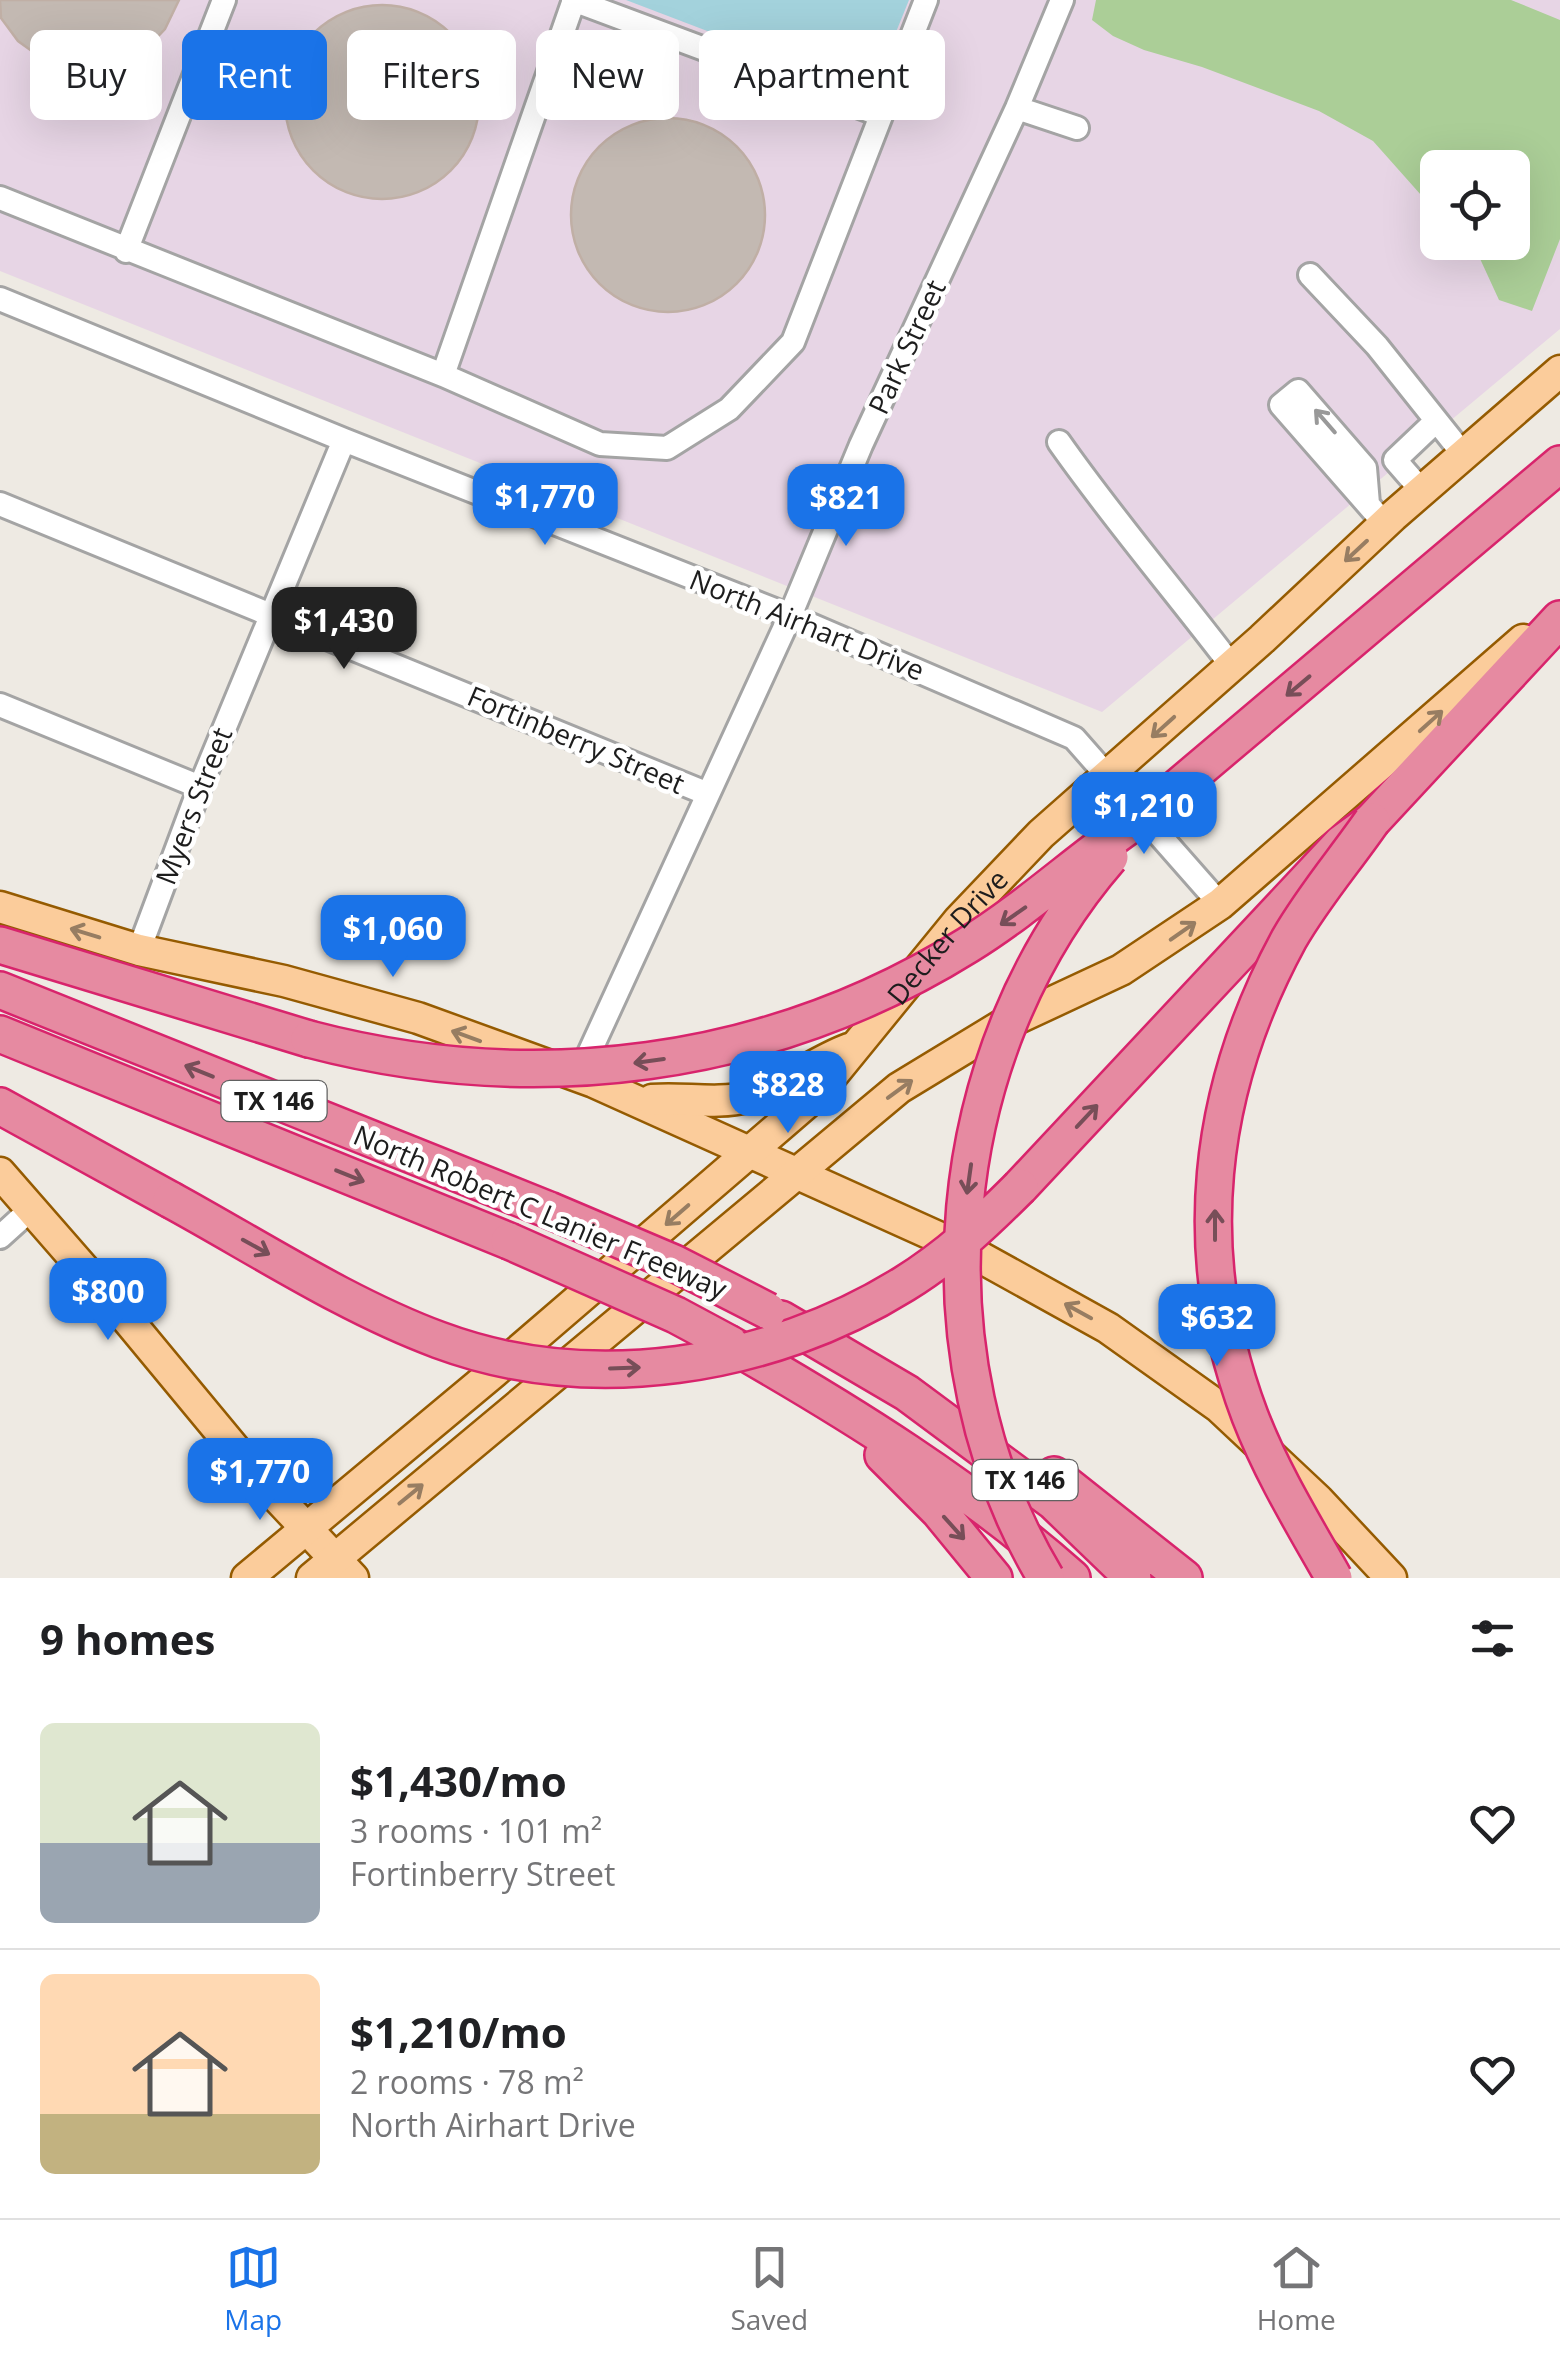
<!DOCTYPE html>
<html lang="en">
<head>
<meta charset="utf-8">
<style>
	body { margin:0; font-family:"Open Sans",sans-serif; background:#f2f2f2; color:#202124; height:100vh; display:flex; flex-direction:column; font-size:38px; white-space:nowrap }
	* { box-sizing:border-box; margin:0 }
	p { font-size:32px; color:#757577 }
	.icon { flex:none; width:55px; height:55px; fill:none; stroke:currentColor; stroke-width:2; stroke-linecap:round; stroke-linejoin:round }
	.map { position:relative; height:1578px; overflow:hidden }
	.side { display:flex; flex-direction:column; background:#fff; flex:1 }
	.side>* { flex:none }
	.top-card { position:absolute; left:30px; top:30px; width:1000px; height:90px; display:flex; gap:20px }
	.controls { position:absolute; left:1420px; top:150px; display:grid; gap:20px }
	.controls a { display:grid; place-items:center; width:110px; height:110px; border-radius:15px; background:#fff; box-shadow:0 10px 40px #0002; font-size:50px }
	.price { position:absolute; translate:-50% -85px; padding:0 22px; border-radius:20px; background:#1a73e8; color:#fff; font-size:32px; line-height:65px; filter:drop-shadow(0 2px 5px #0008) }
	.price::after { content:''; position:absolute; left:50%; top:60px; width:30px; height:22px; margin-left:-15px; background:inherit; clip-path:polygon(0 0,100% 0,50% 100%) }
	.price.current { background:#222; color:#fff }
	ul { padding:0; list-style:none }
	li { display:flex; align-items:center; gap:30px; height:250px; padding:0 40px }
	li+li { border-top:2px solid #e0e0e0 }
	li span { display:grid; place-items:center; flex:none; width:280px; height:200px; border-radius:15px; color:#555 }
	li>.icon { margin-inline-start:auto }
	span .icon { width:120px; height:120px; fill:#fffc; stroke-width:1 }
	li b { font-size:42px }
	h2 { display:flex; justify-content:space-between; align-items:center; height:120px; padding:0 40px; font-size:42px }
	.tag { padding:0 35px; border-radius:15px; background:#fff; box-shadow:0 10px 40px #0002; font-size:35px; line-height:90px }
	.tag.current { background:#1a73e8; color:#fff }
	.dock { display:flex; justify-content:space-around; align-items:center; height:140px; border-top:2px solid #e0e0e0; background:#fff; font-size:28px; color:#757577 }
	.dock a { display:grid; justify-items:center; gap:5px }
	.dock .current { color:#1a73e8 }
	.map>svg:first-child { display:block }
	.industrial { fill:#e7d5e5; fill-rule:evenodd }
	.forest { fill:#abce97 }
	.water { fill:#a3d2dc }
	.building { fill:#c3b9b2; stroke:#c0afa5; stroke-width:2.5 }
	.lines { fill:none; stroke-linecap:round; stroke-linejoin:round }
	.minor-casing { stroke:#a4a4a4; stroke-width:28 }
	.major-casing { stroke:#955b01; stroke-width:35 }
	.highway-casing { stroke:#d8246c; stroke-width:40 }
	.minor { stroke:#fff; stroke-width:22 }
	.major { stroke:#fbcc9b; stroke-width:30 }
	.highway { stroke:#e68aa1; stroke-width:35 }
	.highway-bridge-casing { stroke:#d8246c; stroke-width:40; stroke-linecap:butt }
	.highway-bridge { stroke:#e68aa1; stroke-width:35 }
	.oneway { stroke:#999 }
	.oneway2 { stroke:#977d62 }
	.oneway3 { stroke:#774e58 }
	.labels { text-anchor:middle; stroke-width:9; stroke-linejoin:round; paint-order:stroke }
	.shield { fill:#fff; stroke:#616161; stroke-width:2.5 }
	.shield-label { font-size:25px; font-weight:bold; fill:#1d1d1d }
	.street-label { font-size:28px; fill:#1d1d1d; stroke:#fff }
</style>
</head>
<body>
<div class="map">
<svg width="1560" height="1578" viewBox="0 0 1560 1578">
	<rect width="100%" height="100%" fill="#eeeae3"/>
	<path class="industrial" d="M0,0H1560V329L1102,712L0,271ZM1438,168H1512V242H1438Z"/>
	<path class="forest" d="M1096,0H1511L1560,20V239L1532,311L1499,300L1476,250L1468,243L1512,242V168H1438L1437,213L1373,141L1319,111L1202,67L1144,50L1113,36L1092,20Z"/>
	<path class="water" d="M626,0H909L879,74L862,88L844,86L801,69L777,53L753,43L723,37Z"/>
	<path class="building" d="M0,0H179L165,29L146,49L121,63L94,69L66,67L40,57L18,41L1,18Z
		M285 102a97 97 0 1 1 194 0a97 97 0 1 1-194 0Z
		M571 215a97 97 0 1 1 194 0a97 97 0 1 1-194 0Z"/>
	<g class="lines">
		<defs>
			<path id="minor" d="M573,0L881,115
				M1017,108L1077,128
				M0,198L443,375L600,444L667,448L729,409L793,342L926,0
				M126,251L224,0
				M1310,275L1377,346L1463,454
				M0,299L344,440L790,616L1074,738L1220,904
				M443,375L574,0
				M1059,442C1113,519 1174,590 1231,665
				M1422,491L1395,460L1435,422
				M0,504L708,794
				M1368,504L1365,468L1298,391L1281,405L1385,524
				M0,705L200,787
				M139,950L200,787L344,440
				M580,1073L790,616L861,445L1017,108L1062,0
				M0,1237L31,1209"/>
			<g id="major">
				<path d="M0,907L139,950L284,981L418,1018L594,1082L971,1252L1108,1328L1219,1407L1318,1500L1391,1578"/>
				<path d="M652,1100C684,1097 715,1105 748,1097C785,1087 814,1062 849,1049"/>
				<path d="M0,1173L117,1307L257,1476L353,1578"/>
				<path id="s1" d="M247,1578L494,1372L817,1094L959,920L1041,834L1262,639L1393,516L1560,371"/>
				<path d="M312,1578L899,1088L1001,1026L1121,970L1220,904L1523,640"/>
			</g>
			<path id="highway" d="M1146,814L1560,464
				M0,945L309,1039
				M0,990L549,1210
				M0,1034L509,1241
				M0,1106L171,1200
				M1020,1187L1342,843L1372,821L1560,619
				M781,1319L907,1393L1054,1502L1133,1578
				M730,1344C851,1413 968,1486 1072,1578
				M883,1455L939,1511L994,1578
				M1054,1475L1184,1578"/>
		</defs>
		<use href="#minor" class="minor-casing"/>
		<use href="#major" class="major-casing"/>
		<use href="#highway" class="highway-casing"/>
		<use href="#minor" class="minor"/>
		<use href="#major" class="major"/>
		<use href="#highway" class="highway"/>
		<defs>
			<path id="highway-bridge" d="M309,1039C534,1098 769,1069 968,945C1031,906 1084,855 1146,814
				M171,1200C257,1247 347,1306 439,1340C590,1396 769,1368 904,1284C948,1257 984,1223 1020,1187
				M549,1210L674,1263L768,1311
				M509,1241L676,1315L730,1344
				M1046,1578C913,1357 941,1051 1110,857
				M1334,1578C1304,1525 1272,1473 1250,1416C1188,1253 1207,1090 1289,939C1313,897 1345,860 1372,821"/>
		</defs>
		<use href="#highway-bridge" class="highway-bridge-casing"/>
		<use href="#highway-bridge" class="highway-bridge"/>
	</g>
	<defs><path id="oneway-shaft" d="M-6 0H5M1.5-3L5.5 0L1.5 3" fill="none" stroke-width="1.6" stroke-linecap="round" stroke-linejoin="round" transform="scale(2.5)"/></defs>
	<use class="oneway" href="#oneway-shaft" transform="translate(1325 421) rotate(-131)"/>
	<g class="oneway2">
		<use href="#oneway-shaft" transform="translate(1356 551) rotate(137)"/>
		<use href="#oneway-shaft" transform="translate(1431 721) rotate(-42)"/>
		<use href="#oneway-shaft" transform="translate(1163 727) rotate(138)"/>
		<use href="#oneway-shaft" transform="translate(1183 931) rotate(-35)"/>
		<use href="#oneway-shaft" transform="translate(85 933) rotate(-163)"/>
		<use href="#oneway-shaft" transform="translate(466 1036) rotate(-160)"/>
		<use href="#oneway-shaft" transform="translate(900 1089) rotate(-36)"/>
		<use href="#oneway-shaft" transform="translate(677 1215) rotate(139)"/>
		<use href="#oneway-shaft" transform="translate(1078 1311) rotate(-151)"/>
		<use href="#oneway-shaft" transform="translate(411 1494) rotate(-39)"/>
	</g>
	<g class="oneway3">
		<use href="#oneway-shaft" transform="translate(1298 686) rotate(140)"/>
		<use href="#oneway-shaft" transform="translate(1013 916) rotate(145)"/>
		<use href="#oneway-shaft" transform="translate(649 1061) rotate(172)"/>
		<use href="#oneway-shaft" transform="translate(199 1071) rotate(-158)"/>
		<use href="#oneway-shaft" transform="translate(1087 1116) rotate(-47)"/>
		<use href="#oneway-shaft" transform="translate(350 1176) rotate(22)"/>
		<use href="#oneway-shaft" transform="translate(969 1179) rotate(98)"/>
		<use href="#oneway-shaft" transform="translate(1215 1225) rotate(-90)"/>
		<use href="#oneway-shaft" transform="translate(256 1247) rotate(29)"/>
		<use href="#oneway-shaft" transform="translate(625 1368) rotate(-2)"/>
		<use href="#oneway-shaft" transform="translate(954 1528) rotate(48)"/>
	</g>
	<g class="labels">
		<g class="shield">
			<rect x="221.5" y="1081" width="105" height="40" rx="8"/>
			<rect x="972.5" y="1460" width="105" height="40" rx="8"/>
		</g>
		<g class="shield-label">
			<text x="274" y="1110">TX 146</text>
			<text x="1025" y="1489">TX 146</text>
		</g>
		<g class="street-label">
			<text transform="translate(907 347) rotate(-65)" y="10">Park Street</text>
			<text transform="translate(807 625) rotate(22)" y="10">North Airhart Drive</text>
			<text transform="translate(576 740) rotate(23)" y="10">Fortinberry Street</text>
			<text transform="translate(194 806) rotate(-69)" y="10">Myers Street</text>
			<text dy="10" stroke="none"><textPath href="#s1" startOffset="952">Decker Drive</textPath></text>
			<text transform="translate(540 1212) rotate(23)" y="10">North Robert C Lanier Freeway</text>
		</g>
	</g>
</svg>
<div class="controls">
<a><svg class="icon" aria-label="locate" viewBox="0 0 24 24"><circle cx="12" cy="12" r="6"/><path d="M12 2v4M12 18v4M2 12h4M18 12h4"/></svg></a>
</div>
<b class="price" style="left:545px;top:548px">$1,770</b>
<b class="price" style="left:846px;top:549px">$821</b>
<b class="price current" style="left:344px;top:672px">$1,430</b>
<b class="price" style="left:1144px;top:857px">$1,210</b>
<b class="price" style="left:393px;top:980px">$1,060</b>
<b class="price" style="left:788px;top:1136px">$828</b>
<b class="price" style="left:108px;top:1343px">$800</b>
<b class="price" style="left:1217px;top:1369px">$632</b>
<b class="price" style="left:260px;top:1523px">$1,770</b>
<div class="top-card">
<a class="tag">Buy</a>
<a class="tag current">Rent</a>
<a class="tag">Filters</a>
<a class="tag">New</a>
<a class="tag">Apartment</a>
</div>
</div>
<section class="side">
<h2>9 homes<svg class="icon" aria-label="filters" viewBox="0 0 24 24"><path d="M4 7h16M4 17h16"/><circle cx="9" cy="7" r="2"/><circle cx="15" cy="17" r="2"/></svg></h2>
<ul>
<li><span style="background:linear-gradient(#dfe7d0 60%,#9aa5b1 0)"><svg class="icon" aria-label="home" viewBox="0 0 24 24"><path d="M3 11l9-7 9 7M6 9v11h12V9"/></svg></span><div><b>$1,430/mo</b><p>3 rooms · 101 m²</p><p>Fortinberry Street</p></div><svg class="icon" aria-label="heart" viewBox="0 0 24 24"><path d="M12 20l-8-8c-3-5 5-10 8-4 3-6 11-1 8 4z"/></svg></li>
<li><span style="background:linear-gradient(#ffd9b3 70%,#c2b280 0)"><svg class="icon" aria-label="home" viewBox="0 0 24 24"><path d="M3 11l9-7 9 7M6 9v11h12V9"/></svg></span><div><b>$1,210/mo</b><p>2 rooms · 78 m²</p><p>North Airhart Drive</p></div><svg class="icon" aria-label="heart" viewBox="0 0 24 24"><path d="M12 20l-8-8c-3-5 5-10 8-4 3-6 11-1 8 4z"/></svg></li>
</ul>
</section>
<nav class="dock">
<a class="current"><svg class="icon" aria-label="map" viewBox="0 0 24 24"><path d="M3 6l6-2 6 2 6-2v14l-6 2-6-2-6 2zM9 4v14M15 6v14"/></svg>Map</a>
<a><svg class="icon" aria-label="saved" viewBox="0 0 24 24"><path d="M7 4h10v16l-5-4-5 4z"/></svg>Saved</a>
<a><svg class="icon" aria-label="home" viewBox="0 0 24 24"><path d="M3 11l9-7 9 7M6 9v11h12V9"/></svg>Home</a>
</nav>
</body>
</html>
